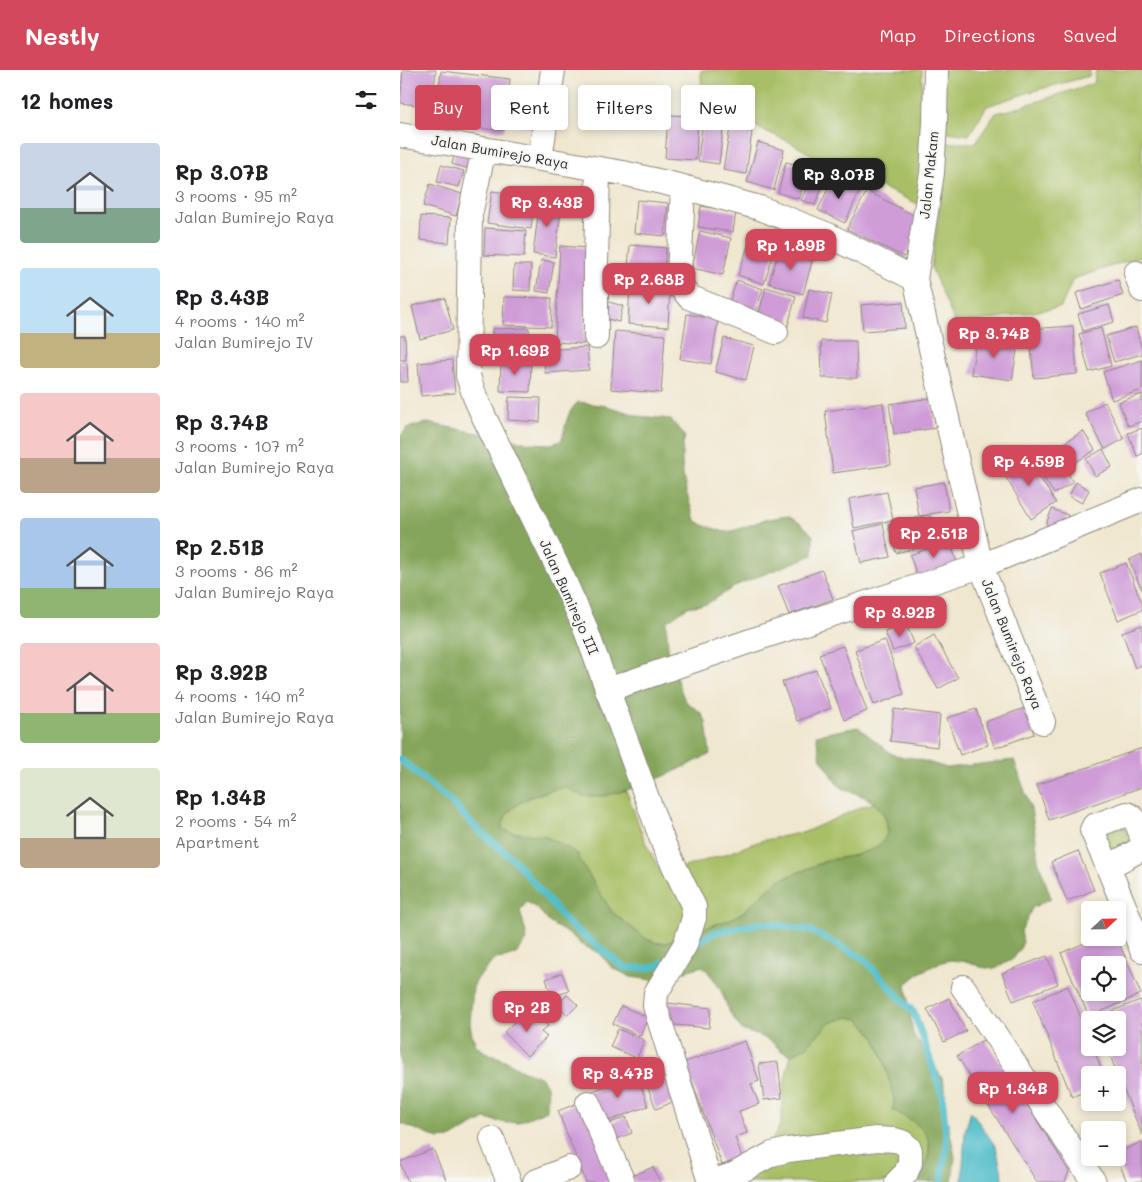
<!DOCTYPE html>
<html lang="en">
<head>
<meta charset="utf-8">
<style>
	body { margin:0; font-family:Mali,sans-serif; background:#f2f2f2; color:#202124; height:100vh; display:flex; flex-direction:column; font-size:19px; white-space:nowrap }
	* { box-sizing:border-box; margin:0 }
	p { font-size:16px; color:#757577 }
	.icon { flex:none; width:28px; height:28px; fill:none; stroke:currentColor; stroke-width:2; stroke-linecap:round; stroke-linejoin:round }
	.map { position:relative; flex:1; overflow:hidden }
	.sheet { display:flex; flex-direction:column; background:#fff; width:400px }
	.sheet>* { flex:none }
	.top-card { position:absolute; left:15px; top:15px; width:475px; height:45px; display:flex; gap:10px }
	.needle { width:32px; rotate:68deg }
	.controls { position:absolute; left:681px; top:831px; display:grid; gap:10px }
	.controls a { display:grid; place-items:center; width:45px; height:45px; border-radius:5px; background:#fff; box-shadow:0 2px 8px #0003; font-size:25px }
	.price { position:absolute; translate:-50% -42px; padding:0 11px; border-radius:10px; background:#d1495b; color:#fff; font-size:16px; line-height:32px; filter:drop-shadow(0 1px 2px #0008) }
	.price::after { content:''; position:absolute; left:50%; top:30px; width:15px; height:11px; margin-left:-8px; background:inherit; clip-path:polygon(0 0,100% 0,50% 100%) }
	.price.current { background:#222; color:#fff }
	ul { padding:0; list-style:none }
	li { display:flex; align-items:center; gap:15px; height:125px; padding:0 20px }
	li span { display:grid; place-items:center; flex:none; width:140px; height:100px; border-radius:5px; color:#555 }
	li>.icon { margin-inline-start:auto }
	span .icon { width:60px; height:60px; fill:#fffc; stroke-width:1 }
	li b { font-size:21px }
	h2 { display:flex; justify-content:space-between; align-items:center; height:60px; padding:0 20px; font-size:21px }
	.pill { padding:0 18px; border-radius:5px; background:#fff; box-shadow:0 2px 8px #0003; font-size:18px; line-height:45px }
	.pill.current { background:#d1495b; color:#fff }
	header { display:flex; align-items:center; gap:30px; box-sizing:border-box; height:70px; padding:0 25px; background:#d1495b; color:#fff }
	header strong { font-size:24px }
	nav { display:flex; gap:28px; margin-inline-start:auto; font-size:18px }
	main { display:flex; flex:1; min-height:0 }
	.map>svg:first-child { display:block }
	.green { fill:#a7bf65; stroke:#697548 }
	.forest { fill:#85a65a; stroke:#586842 }
	.water { fill:#51beca; stroke:#3e747a }
	.lines { fill:none; stroke-linecap:round; stroke-linejoin:round }
	.stream { stroke:#51beca; stroke-width:7 }
	.building { fill:#cf9cd8; fill-rule:evenodd }
	.street-casing { stroke:#8e897d; stroke-width:26 }
	.street { stroke:#fff; stroke-width:24 }
	.labels { text-anchor:middle; stroke-width:4; stroke-linejoin:round; paint-order:stroke }
	.street-label { font-size:14px; fill:#2b2b2b; stroke:#f6f6f2 }
</style>
</head>
<body>
<header>
<strong>Nestly</strong>
<nav><a>Map</a><a>Directions</a><a>Saved</a></nav>
</header>
<main>
<section class="sheet">
<h2>12 homes<svg class="icon" aria-label="filters" viewBox="0 0 24 24"><path d="M4 7h16M4 17h16"/><circle cx="9" cy="7" r="2"/><circle cx="15" cy="17" r="2"/></svg></h2>
<ul>
<li><span style="background:linear-gradient(#c9d6e8 65%,#7fa58c 0)"><svg class="icon" aria-label="home" viewBox="0 0 24 24"><path d="M3 11l9-7 9 7M6 9v11h12V9"/></svg></span><div><b>Rp 3.07B</b><p>3 rooms · 95 m²</p><p>Jalan Bumirejo Raya</p></div></li>
<li><span style="background:linear-gradient(#bfe0f5 65%,#c2b280 0)"><svg class="icon" aria-label="home" viewBox="0 0 24 24"><path d="M3 11l9-7 9 7M6 9v11h12V9"/></svg></span><div><b>Rp 3.43B</b><p>4 rooms · 140 m²</p><p>Jalan Bumirejo IV</p></div></li>
<li><span style="background:linear-gradient(#f6c9c9 65%,#b9a48a 0)"><svg class="icon" aria-label="home" viewBox="0 0 24 24"><path d="M3 11l9-7 9 7M6 9v11h12V9"/></svg></span><div><b>Rp 3.74B</b><p>3 rooms · 107 m²</p><p>Jalan Bumirejo Raya</p></div></li>
<li><span style="background:linear-gradient(#a9c7e8 70%,#8fb573 0)"><svg class="icon" aria-label="home" viewBox="0 0 24 24"><path d="M3 11l9-7 9 7M6 9v11h12V9"/></svg></span><div><b>Rp 2.51B</b><p>3 rooms · 86 m²</p><p>Jalan Bumirejo Raya</p></div></li>
<li><span style="background:linear-gradient(#f6c9c9 70%,#8fb573 0)"><svg class="icon" aria-label="home" viewBox="0 0 24 24"><path d="M3 11l9-7 9 7M6 9v11h12V9"/></svg></span><div><b>Rp 3.92B</b><p>4 rooms · 140 m²</p><p>Jalan Bumirejo Raya</p></div></li>
<li><span style="background:linear-gradient(#dfe7d0 70%,#b9a48a 0)"><svg class="icon" aria-label="home" viewBox="0 0 24 24"><path d="M3 11l9-7 9 7M6 9v11h12V9"/></svg></span><div><b>Rp 1.34B</b><p>2 rooms · 54 m²</p><p>Apartment</p></div></li>
</ul>
</section>
<div class="map">
<svg width="742" height="1112" viewBox="0 0 742 1112">
	<rect width="100%" height="100%" fill="#f6f6f2"/>
	<filter id="ink" filterUnits="userSpaceOnUse"><feTurbulence type="fractalNoise" baseFrequency=".02" numOctaves="2"/><feDisplacementMap in="SourceGraphic" scale="10" xChannelSelector="R" yChannelSelector="G"/><feConvolveMatrix kernelMatrix="1 2 1 2 8 2 1 2 1" color-interpolation-filters="sRGB"/></filter>
	<filter id="wash" filterUnits="userSpaceOnUse"><feTurbulence type="fractalNoise" baseFrequency=".0096" numOctaves="4" result="noise"/><feDisplacementMap in="SourceGraphic" scale="20" xChannelSelector="R" yChannelSelector="G"/><feGaussianBlur stdDeviation="1.12" result="paint"/><feColorMatrix in="noise" values="0 0 0 0 0 0 0 0 0 0 0 0 0 0 0 0 0 1.4 0 .05"/><feComposite in="paint" operator="in"/></filter>
	<g filter="url(#wash)">
		<rect width="100%" height="100%" fill="#f0e7cf"/>
		<path class="green" d="M301,0H522V29L527,109L518,134L449,102L427,94L390,72L302,33Z
			M541,0H690L689,6L630,22L587,36L569,65L542,61Z
			M696,0H742V186L673,209L661,237L556,255L531,197L541,125L546,73H575L596,43L614,39L694,13Z
			M165,717L184,726H205L226,720L246,774L262,804L323,785L360,771L405,762L461,737L474,733C481,740 486,746 487,756C490,785 450,785 430,790C421,792 411,797 402,801C395,804 387,806 380,810C363,820 352,837 335,847L266,873H256L245,868L212,842L182,794L177,783L101,759C103,754 105,748 107,744C116,729 149,721 165,717Z
			M724,756L733,779L714,790L701,765Z
			M448,947L458,949L466,956L475,968L484,990L494,1029L493,1040C501,1045 513,1050 520,1057C538,1074 526,1095 515,1112H342L362,1090L381,1053L385,1009L391,985L406,977L429,953Z"/>
		<path class="forest" d="M178,332L207,336L239,346L270,349L285,366C277,395 286,423 295,450L303,455L325,462L336,460L367,449L388,446L398,452L406,458L413,466V485L337,515L307,534L287,537L266,552L269,589L285,631L301,643L306,652L310,684C279,700 221,729 186,726C179,726 171,720 165,717C146,721 124,726 110,741C105,745 103,753 101,759L111,762L145,766L177,783L182,794L212,842L245,868L256,873H266L335,847L344,842L359,827L380,810L430,790L452,786L473,779L482,773L488,762L486,750L482,740L474,733L465,727L444,719L436,713L431,703L421,689L416,665L458,657L492,684L503,687L514,688L547,698L614,690L631,739L636,769L638,790L651,828L632,838L621,861L623,872L619,881L613,889L594,899L580,897L570,892L550,890L539,893L521,902L506,914L513,964L542,1008L545,1018V1038L555,1087L552,1112H515C526,1096 538,1074 520,1057C513,1050 501,1045 493,1040L494,1029L484,990L475,968L466,956L458,949L448,947L429,953L406,977L391,985L380,980L372,972L363,967L342,960L330,943L321,921L316,912L303,896L253,910L231,907L211,897L200,883L180,874L172,866L150,853L137,838L127,832L120,840C122,850 126,860 127,870L116,884L105,888L95,889L78,908L73,917L70,954L72,965L76,975L85,982L105,990L122,1000L142,1008L147,1016L148,1026L147,1040L118,1052L108,1053L85,1049L50,1068L39,1069L0,1053V367L7,358L27,353L130,373L151,374L161,371C167,355 165,344 178,332Z"/>
		<path class="water" d="M571,1041L596,1077L604,1112H562L565,1061Z"/>
		<g class="lines">
			<path class="stream" d="M0,689L51,732L75,757L114,790L167,852L225,898H249L258,895L268,890
				M292,876L315,862L363,853L409,860L463,888L514,943L542,1024L547,1076L541,1112"/>
		</g>
		<g id="blocks">
			<path class="building" d="M3,0H36L32,37L0,33Z
				M41,1L110,9L104,61L35,53Z
				M113,23L146,29L141,59L108,53Z
				M268,45L298,46L296,90L265,88Z
				M303,48L324,51L319,94L298,91Z
				M330,58L352,62L346,104L323,100Z
				M358,72L384,80L374,120L347,112Z
				M55,82L73,87L69,99L52,94Z
				M386,92L408,98L399,129L378,123Z
				M41,95L64,101L59,117L37,112Z
				M411,107L424,113L415,135L401,130Z
				M433,108L460,120L445,153L418,140Z
				M30,114L62,124L56,146L23,136Z
				M92,121L135,127L131,159L87,153Z
				M467,121L523,150L504,187L447,159Z
				M140,130L162,133L155,187L133,184Z
				M237,130L268,133L265,166L234,163Z
				M301,136L336,142L333,162L298,157Z
				M21,146L51,148L49,173L20,170Z
				M85,158L126,161L124,187L84,185Z
				M300,161L331,168L323,205L292,198Z
				M351,167L376,176L364,214L338,205Z
				M230,175L266,178L263,211L227,207Z
				M160,176L189,178L184,274L155,272Z
				M380,178L413,188L403,224L369,213Z
				M141,190L154,192L149,223L136,221Z
				M114,195H131L130,221L113,220Z
				M337,210L363,219L353,248L327,239Z
				M718,210L723,225L681,239L676,223Z
				M230,213L270,216L268,257L228,254Z
				M366,217L396,226L387,259L357,250Z
				M409,219L432,224L426,253L403,248Z
				M104,227L152,228L151,257L103,255Z
				M45,228L53,260L20,269L12,236Z
				M202,230L223,236L219,252L197,246Z
				M503,232L505,258L463,261L461,235Z
				M709,235L714,252L683,261L678,244Z
				M287,244L318,250L311,294L280,289Z
				M673,256L677,304L634,308L629,259Z
				M736,257L742,280V284L714,292L706,266Z
				M129,258L130,284L92,285V259Z
				M701,258L711,296L689,302L679,264Z
				M215,261L265,265L261,323L211,319Z
				M0,266H5L6,290H0Z
				M324,268L354,276L346,310L315,302Z
				M577,268L618,275L612,310L571,304Z
				M421,271H456L457,308H422Z
				M187,277L189,300L145,303L143,280Z
				M52,290L55,323L21,326L18,293Z
				M742,290V320L712,330L703,302Z
				M101,291L131,292L130,322L100,321Z
				M0,293H7L8,312H0Z
				M742,324V351L728,356L719,332Z
				M109,327L141,328L140,352L108,350Z
				M531,328L536,358L494,364L489,334Z
				M705,332L724,369L705,379L685,343Z
				M483,333L491,395L433,403L425,341Z
				M742,358V384L737,386L728,363Z
				M683,361L695,380L667,398L655,379Z
				M652,379L673,412L654,424L633,391Z
				M703,379L712,397L695,406L686,389Z
				M626,385L656,433L631,449L602,401Z
				M544,412L549,441L529,444L537,473L496,483L488,455L528,445L519,446L514,417Z
				M676,412L689,420L682,433L669,426Z
				M487,422L493,450L454,458L449,429Z
				M652,439L668,445L663,460L646,454Z
				M483,454L490,487L461,493L453,461Z
				M550,471L557,493L517,506L510,485Z
				M742,484V520L729,490Z
				M726,493L742,533V540L718,550L700,503Z
				M422,500L433,529L389,545L378,516Z
				M506,554L514,573L493,581L485,562Z
				M742,555V595L735,598L722,562Z
				M534,565L558,608L538,619L514,577Z
				M485,570L504,624L474,635L455,580Z
				M443,576L467,641L444,650L419,584Z
				M416,600L431,638L397,651L382,612Z
				M625,638L634,664L595,678L585,652Z
				M494,639L540,645L537,677L490,671Z
				M576,639L588,675L560,685L547,648Z
				M742,678V717L649,750L637,715Z
				M678,781L694,820L667,831L651,792Z
				M696,868H717L741,924L689,947L661,883ZM690,895H718V922H690Z
				M647,886L658,914L613,931L602,903Z
				M162,903L169,921L152,927L146,909Z
				M668,916L690,970V978H693L704,1005H690V1019L672,1027L633,931Z
				M167,925L178,935L168,945L157,935Z
				M549,928L566,961L544,972L527,939Z
				M740,930L742,935V1065L707,978H718V950H696L695,948Z
				M267,933L311,938L309,958L264,954Z
				M221,936L248,947L240,966L213,954Z
				M123,943L129,949L135,943L148,956L141,962L147,967L127,986L104,962Z
				M218,959L244,970L237,988L210,977Z
				M585,969L669,1101L665,1112H637L557,986Z
				M345,971L359,1011L351,1014L359,1034L339,1041L347,1063L335,1067L342,1088L322,1095L285,992Z
				M378,992L382,1028L364,1030L359,994Z
				M260,995L275,1031L256,1039L242,1003Z
				M237,1004L248,1036L201,1054L188,1023Z
				M183,1031L215,1109L207,1112H186L158,1041Z
				M226,1047L232,1063L211,1071L205,1055Z
				M742,1072V1111L727,1112L717,1088L718,1082Z
				M33,1079L47,1112H8L0,1092Z
				M253,1097L260,1112H235L232,1106Z"/>
		</g>
	</g>
	<g filter="url(#ink)">
		<use href="#blocks" fill-opacity="0" stroke="#8e897d" stroke-width="1"/>
		<g class="lines">
			<defs>
				<path id="street" d="M0,65L223,103L283,117L360,138L428,165L515,209L581,496L742,430
					M84,79L70,145L68,306L75,327L85,349L160,502L184,555L264,775L294,837V848L285,875L256,923L255,936L310,1112
					M140,89L153,0
					M283,117L279,207L280,216L289,227L376,262
					M736,203L742,220
					M515,209L532,103L535,53L536,0
					M196,267V195L198,99
					M207,620L362,567L581,496L643,652
					M742,776L739,780L708,797L742,880
					M708,797L692,760L694,756L727,744C737,747 739,759 742,768
					M563,917L694,1112
					M188,1033L223,1112
					M92,1069L109,1112
					M135,1112L169,1098
					M311,1112L333,1105L372,1084L388,1080L477,1069L495,1070L502,1072L508,1077L510,1080V1093L506,1103L497,1112"/>
			</defs>
			<use href="#street" class="street-casing"/>
			<use href="#street" class="street"/>
		</g>
	</g>
	<g class="labels">
		<g class="street-label">
			<text transform="translate(100 82) rotate(10)" y="5">Jalan Bumirejo Raya</text>
			<text transform="translate(529 105) rotate(-84)" y="5">Jalan Makam</text>
			<text transform="translate(169 527) rotate(66)" y="5">Jalan Bumirejo III</text>
			<text transform="translate(612 574) rotate(68)" y="5">Jalan Bumirejo Raya</text>
		</g>
	</g>
</svg>
<div class="controls">
<a><svg class="needle" viewBox="-14 -14 28 28"><path d="M0-13l5 13h-10z" fill="#e53935"/><path d="M0 13l5-13h-10z" fill="#757577"/></svg></a>
<a><svg class="icon" aria-label="locate" viewBox="0 0 24 24"><circle cx="12" cy="12" r="6"/><path d="M12 2v4M12 18v4M2 12h4M18 12h4"/></svg></a>
<a><svg class="icon" aria-label="layers" viewBox="0 0 24 24"><path d="M12 4l9 5-9 5-9-5zM3 14l9 5 9-5"/></svg></a>
<a>+</a>
<a>−</a>
</div>
<b class="price current" style="left:439px;top:130px">Rp 3.07B</b>
<b class="price" style="left:147px;top:158px">Rp 3.43B</b>
<b class="price" style="left:391px;top:201px">Rp 1.89B</b>
<b class="price" style="left:249px;top:235px">Rp 2.68B</b>
<b class="price" style="left:594px;top:289px">Rp 3.74B</b>
<b class="price" style="left:115px;top:306px">Rp 1.69B</b>
<b class="price" style="left:629px;top:417px">Rp 4.59B</b>
<b class="price" style="left:534px;top:489px">Rp 2.51B</b>
<b class="price" style="left:500px;top:568px">Rp 3.92B</b>
<b class="price" style="left:127px;top:963px">Rp 2B</b>
<b class="price" style="left:218px;top:1029px">Rp 3.47B</b>
<b class="price" style="left:613px;top:1044px">Rp 1.34B</b>
<div class="top-card">
<a class="pill current">Buy</a>
<a class="pill">Rent</a>
<a class="pill">Filters</a>
<a class="pill">New</a>
</div>
</div>
</main>
</body>
</html>
